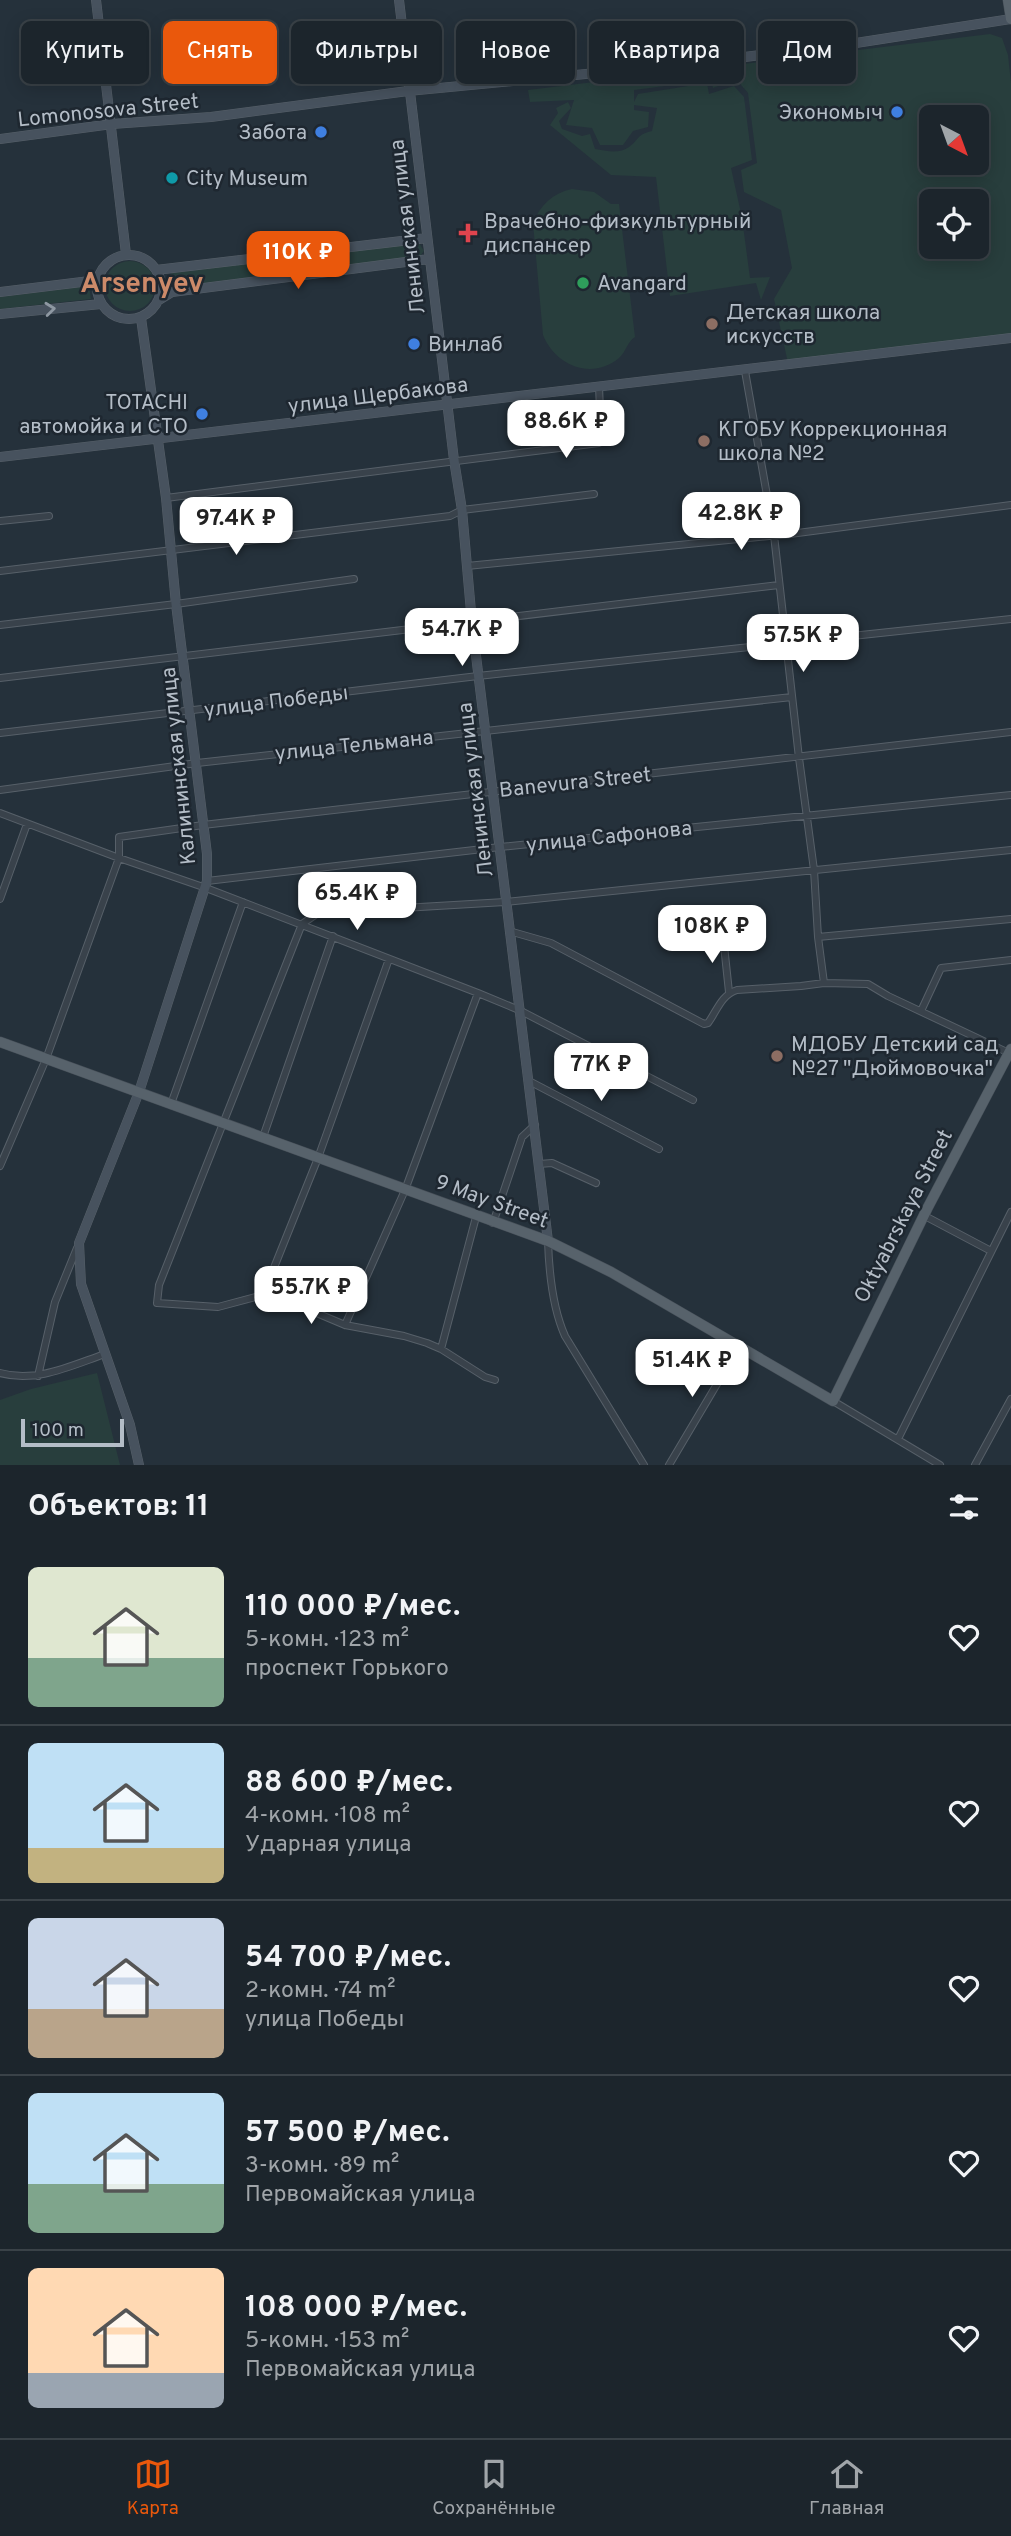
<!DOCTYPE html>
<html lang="ru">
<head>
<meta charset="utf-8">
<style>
	body { margin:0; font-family:Overpass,sans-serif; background:#252d34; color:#f1f3f6; height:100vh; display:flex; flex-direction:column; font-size:26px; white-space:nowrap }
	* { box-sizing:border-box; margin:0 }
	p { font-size:23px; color:#a0a5a9 }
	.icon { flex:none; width:38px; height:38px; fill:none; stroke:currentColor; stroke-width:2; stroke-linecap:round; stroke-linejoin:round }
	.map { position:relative; height:1465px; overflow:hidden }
	.sheet { display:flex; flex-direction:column; background:#1c252c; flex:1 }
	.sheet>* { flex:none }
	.banner { position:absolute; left:21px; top:21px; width:970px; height:63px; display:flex; gap:14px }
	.needle { width:46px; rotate:139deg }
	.fabs { position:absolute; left:919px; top:105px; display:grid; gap:14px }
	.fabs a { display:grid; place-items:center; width:70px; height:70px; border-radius:10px; background:#1c252c; box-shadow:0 4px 18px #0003,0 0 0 2px #3a4248; font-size:35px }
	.scale { position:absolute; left:21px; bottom:18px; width:103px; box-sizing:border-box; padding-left:7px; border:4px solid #b4bdc7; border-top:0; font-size:19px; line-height:24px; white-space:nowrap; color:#b4bdc7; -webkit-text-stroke:5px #1e2730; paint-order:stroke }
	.price { position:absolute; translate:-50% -60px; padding:0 16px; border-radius:14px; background:#fff; color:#222; font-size:23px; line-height:46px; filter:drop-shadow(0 2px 4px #0008) }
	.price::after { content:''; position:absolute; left:50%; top:42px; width:21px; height:16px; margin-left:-10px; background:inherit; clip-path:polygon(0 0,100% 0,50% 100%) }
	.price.active { background:#ea580c; color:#fff }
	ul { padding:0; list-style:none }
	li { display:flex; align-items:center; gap:21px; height:175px; padding:0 28px }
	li+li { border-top:2px solid #3a4248 }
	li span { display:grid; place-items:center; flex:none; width:196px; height:140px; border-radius:10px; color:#555 }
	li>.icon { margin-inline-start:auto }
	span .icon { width:84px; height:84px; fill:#fffc; stroke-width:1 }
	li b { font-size:30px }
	h2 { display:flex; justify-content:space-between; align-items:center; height:84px; padding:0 28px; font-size:30px }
	.chip { padding:0 24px; border-radius:10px; background:#1c252c; box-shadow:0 4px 18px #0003,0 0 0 2px #3a4248; font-size:24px; line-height:63px }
	.chip.active { background:#ea580c; color:#fff }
	.dock { display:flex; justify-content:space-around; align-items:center; height:98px; border-top:2px solid #3a4248; background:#1c252c; font-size:19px; color:#a0a5a9 }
	.dock a { display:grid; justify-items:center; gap:4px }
	.dock .active { color:#ea580c }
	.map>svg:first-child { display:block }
	.green { fill:#283e3d; fill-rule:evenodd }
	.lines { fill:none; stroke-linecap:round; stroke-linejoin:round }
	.street-casing { stroke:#576069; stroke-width:8 }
	.secondary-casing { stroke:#576069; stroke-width:10 }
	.primary-casing { stroke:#454e57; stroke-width:11 }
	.street { stroke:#39424b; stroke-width:6 }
	.secondary { stroke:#47525e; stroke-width:9 }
	.primary { stroke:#57626b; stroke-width:10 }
	.oneway { stroke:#8e98a2 }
	.shop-dot { fill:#3f7fe0; stroke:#1e2730; stroke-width:2.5 }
	.culture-dot { fill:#0f9aa8; stroke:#1e2730; stroke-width:2.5 }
	.health-dot { fill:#e0444e; stroke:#1e2730; stroke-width:2.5 }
	.leisure-dot { fill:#2e9e5b; stroke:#1e2730; stroke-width:2.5 }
	.education-dot { fill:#8d6e63; stroke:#1e2730; stroke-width:2.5 }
	.labels { text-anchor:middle; stroke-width:5; stroke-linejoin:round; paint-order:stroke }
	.street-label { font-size:21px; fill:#b4bdc7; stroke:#1e2730 }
	.poi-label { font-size:21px; fill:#b4bdc7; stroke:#1e2730; text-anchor:start }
	.district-label { font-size:28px; font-weight:bold; fill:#cd8a69; stroke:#1e2730 }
</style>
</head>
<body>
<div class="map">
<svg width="1011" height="1465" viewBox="0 0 1011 1465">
	<rect width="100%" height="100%" fill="#25313b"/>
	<path class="green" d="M990,34L1002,38L1008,55L1011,83V337L788,363L774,299L792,268L781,210L744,192L741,170L757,163L748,93L736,79L713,88L711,80L634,90V102L638,94L707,83L709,94L734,86L744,97L752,160L731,168L742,218L750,278L770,277L761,300L756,283L670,296L656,177L611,175L550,125L558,113L556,108L568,102L571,108L559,121L562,129L582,136L590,134L595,149C606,151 620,154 629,147C640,139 636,135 652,131L657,108L634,105V110L649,112L648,127L633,131L623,145H600L592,128L566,125L574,100L530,102L528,90ZM931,117H976V163H931ZM931,201H976V247H931Z
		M572,189L594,192L611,204H619L635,337C627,342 626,352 619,358C591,381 555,365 543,335L533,223C540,205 553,193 572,189Z
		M419,243L424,251L420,256L173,287L168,283L167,277L172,273Z
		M105 286a25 25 0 1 1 50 0a25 25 0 1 1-50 0Z
		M89,286L91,299L0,309V297Z
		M97,1373L120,1465H0V1400L31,1389Z"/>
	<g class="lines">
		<defs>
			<path id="street" d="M745,371L774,535L799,758L814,870L818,937L824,983
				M166,498L599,443L601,435L599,386
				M0,521L49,516
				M467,566L790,534L1011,505
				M0,571L450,516L462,510L594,494
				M0,625L176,604L354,579
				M0,678L779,585
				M0,733L478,676L1011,619
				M0,790L197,763L792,697
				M0,813L119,858L206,888L478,993L519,1010L693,1100
				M207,881L500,847L1011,795
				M0,899L27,824
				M509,931L551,943L704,1024L708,1023C717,1011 721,995 737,990L801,986L824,983L868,984L888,996L1009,1053
				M723,936L729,992
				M818,937L1011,919
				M921,1011L941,968L1011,960
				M529,1081L659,1149
				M171,1104L243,902
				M263,1137L333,936
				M539,1164L552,1163L596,1183
				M0,1166L46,1059L119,858V837L203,825L1011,732
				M923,1215L991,1251
				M493,1223L522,1137L535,1125
				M548,1241C549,1272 552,1307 565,1336L644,1465
				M263,1295L318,1158L389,959
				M345,1325L405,1190L478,993
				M441,1349L476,1217
				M0,1373C36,1383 70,1366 105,1354
				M38,1376L55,1302L77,1248
				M495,1380L485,1377L441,1349L427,1343L404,1336L345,1325L300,1306L263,1295L218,1307L157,1303L159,1285L302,924L318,913L505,902L1011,850
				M833,1401L940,1465
				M898,1439L1011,1212
				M669,1465L739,1347
				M975,1465L1011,1399"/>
			<path id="secondary" d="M96,0L126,254
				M399,0L454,460L462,510L472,623L548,1241
				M0,139L112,124L211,117L408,91L679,65L843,45L1011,19
				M97 287a32 32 0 1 1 64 0a32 32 0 1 1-64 0Z
				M156,270L427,238
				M0,292L98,280
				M159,300L172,292L429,259
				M0,314L101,304
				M0,457L1011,338
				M139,1465L130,1425L81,1284L79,1243L139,1092L207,881V854L176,604L166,498L141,318"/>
			<path id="primary" d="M1008,0L1011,19
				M0,1042L548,1241L611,1272L833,1401L927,1209L1011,1049"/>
		</defs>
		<use href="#street" class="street-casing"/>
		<use href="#secondary" class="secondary-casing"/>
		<use href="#primary" class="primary-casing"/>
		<use href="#street" class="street"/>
		<use href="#secondary" class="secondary"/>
		<use href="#primary" class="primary"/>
	</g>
	<defs><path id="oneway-chevron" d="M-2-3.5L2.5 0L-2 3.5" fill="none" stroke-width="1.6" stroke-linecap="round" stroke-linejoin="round" transform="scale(1.75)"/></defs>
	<use class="oneway" href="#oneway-chevron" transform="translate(50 309) rotate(-6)"/>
	<g class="shop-dot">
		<circle cx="897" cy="112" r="7"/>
		<circle cx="321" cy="132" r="7"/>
		<circle cx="414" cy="344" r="7"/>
		<circle cx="202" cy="414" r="7"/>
	</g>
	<circle class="culture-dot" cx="172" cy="178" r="7"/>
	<path class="health-dot" d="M464.5 222.5h7v7h7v7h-7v7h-7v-7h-7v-7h7z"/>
	<circle class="leisure-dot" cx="583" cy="283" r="7"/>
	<g class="education-dot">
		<circle cx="712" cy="324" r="7"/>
		<circle cx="704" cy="441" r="7"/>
		<circle cx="777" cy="1056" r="7"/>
	</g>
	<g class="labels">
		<g class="street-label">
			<text transform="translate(108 110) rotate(-6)" y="7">Lomonosova Street</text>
			<text transform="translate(407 227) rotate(-97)" y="7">Ленинская улица</text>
			<text transform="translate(378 395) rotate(-7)" y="7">улица Щербакова</text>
			<text transform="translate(276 701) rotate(-7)" y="7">улица Победы</text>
			<text transform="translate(354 745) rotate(-6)" y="7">улица Тельмана</text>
			<text transform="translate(178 766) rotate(-96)" y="7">Калининская улица</text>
			<text transform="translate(575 782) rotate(-6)" y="7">Banevura Street</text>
			<text transform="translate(475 790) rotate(-97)" y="7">Ленинская улица</text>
			<text transform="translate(609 836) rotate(-6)" y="7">улица Сафонова</text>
			<text transform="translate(492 1201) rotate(20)" y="7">9 May Street</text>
			<text transform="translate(903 1216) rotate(-63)" y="7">Oktyabrskaya Street</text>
		</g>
		<g class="poi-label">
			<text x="883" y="119" text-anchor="end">Экономыч</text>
			<text x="307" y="139" text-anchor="end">Забота</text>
			<text x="186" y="185">City Museum</text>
			<text x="484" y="228">Врачебно-физкультурный<tspan x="484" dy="24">диспансер</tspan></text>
			<text x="597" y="290">Avangard</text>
			<text x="726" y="319">Детская школа<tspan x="726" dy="24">искусств</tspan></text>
			<text x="428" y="351">Винлаб</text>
			<text x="188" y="409" text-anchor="end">TOTACHI<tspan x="188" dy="24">автомойка и СТО</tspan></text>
			<text x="718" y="436">КГОБУ Коррекционная<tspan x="718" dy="24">школа №2</tspan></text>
			<text x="791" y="1051">МДОБУ Детский сад<tspan x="791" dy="24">№27 "Дюймовочка"</tspan></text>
		</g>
		<g class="district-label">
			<text x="142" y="292">Arsenyev</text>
		</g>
	</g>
</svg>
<div class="fabs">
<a><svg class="needle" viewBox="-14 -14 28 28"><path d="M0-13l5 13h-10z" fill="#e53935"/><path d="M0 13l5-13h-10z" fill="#a0a5a9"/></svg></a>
<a><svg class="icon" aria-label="locate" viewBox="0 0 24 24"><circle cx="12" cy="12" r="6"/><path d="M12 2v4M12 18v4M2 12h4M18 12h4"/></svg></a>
</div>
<div class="scale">100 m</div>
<b class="price active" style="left:298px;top:291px">110K ₽</b>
<b class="price" style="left:566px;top:460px">88.6K ₽</b>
<b class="price" style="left:741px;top:552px">42.8K ₽</b>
<b class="price" style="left:236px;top:557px">97.4K ₽</b>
<b class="price" style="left:462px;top:668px">54.7K ₽</b>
<b class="price" style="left:803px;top:674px">57.5K ₽</b>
<b class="price" style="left:357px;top:932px">65.4K ₽</b>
<b class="price" style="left:712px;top:965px">108K ₽</b>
<b class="price" style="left:601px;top:1103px">77K ₽</b>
<b class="price" style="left:311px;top:1326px">55.7K ₽</b>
<b class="price" style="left:692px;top:1399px">51.4K ₽</b>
<div class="banner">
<a class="chip">Купить</a>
<a class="chip active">Снять</a>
<a class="chip">Фильтры</a>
<a class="chip">Новое</a>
<a class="chip">Квартира</a>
<a class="chip">Дом</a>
</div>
</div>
<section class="sheet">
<h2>Объектов: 11<svg class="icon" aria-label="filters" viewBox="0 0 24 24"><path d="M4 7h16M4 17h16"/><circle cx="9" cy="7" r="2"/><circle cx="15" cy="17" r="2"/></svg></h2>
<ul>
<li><span style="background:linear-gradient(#dfe7d0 65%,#7fa58c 0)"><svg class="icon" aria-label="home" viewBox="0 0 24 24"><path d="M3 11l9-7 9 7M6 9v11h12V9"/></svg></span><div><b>110 000 ₽/мес.</b><p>5-комн. · 123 m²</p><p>проспект Горького</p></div><svg class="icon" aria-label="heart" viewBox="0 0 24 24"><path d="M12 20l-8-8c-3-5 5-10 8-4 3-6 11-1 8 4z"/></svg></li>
<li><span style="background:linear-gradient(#bfe0f5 75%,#c2b280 0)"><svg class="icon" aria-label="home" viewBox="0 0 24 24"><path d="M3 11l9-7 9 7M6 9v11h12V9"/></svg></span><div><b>88 600 ₽/мес.</b><p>4-комн. · 108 m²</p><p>Ударная улица</p></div><svg class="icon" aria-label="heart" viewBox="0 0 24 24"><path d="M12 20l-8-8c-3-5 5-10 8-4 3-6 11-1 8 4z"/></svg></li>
<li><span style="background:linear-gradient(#c9d6e8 65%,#b9a48a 0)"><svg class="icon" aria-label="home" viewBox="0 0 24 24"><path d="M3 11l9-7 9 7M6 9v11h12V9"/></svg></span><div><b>54 700 ₽/мес.</b><p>2-комн. · 74 m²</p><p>улица Победы</p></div><svg class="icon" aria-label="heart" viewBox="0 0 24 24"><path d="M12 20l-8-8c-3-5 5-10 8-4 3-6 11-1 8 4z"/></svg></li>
<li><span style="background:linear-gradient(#bfe0f5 65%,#7fa58c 0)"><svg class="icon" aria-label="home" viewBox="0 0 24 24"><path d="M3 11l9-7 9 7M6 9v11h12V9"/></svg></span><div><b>57 500 ₽/мес.</b><p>3-комн. · 89 m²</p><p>Первомайская улица</p></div><svg class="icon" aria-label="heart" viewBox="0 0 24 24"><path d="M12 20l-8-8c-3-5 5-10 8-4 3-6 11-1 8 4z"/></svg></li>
<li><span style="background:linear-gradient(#ffd9b3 75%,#9aa5b1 0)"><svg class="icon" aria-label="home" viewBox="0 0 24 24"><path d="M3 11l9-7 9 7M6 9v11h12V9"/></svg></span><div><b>108 000 ₽/мес.</b><p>5-комн. · 153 m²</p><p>Первомайская улица</p></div><svg class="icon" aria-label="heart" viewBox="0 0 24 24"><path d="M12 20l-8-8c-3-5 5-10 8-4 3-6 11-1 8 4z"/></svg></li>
</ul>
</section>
<nav class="dock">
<a class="active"><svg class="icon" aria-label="map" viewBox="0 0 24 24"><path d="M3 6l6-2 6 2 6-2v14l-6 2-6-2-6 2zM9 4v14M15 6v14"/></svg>Карта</a>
<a><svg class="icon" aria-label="saved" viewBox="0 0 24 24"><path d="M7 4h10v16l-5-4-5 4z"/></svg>Сохранённые</a>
<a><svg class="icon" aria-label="home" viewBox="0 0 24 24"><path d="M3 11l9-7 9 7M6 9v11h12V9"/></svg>Главная</a>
</nav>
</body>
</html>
